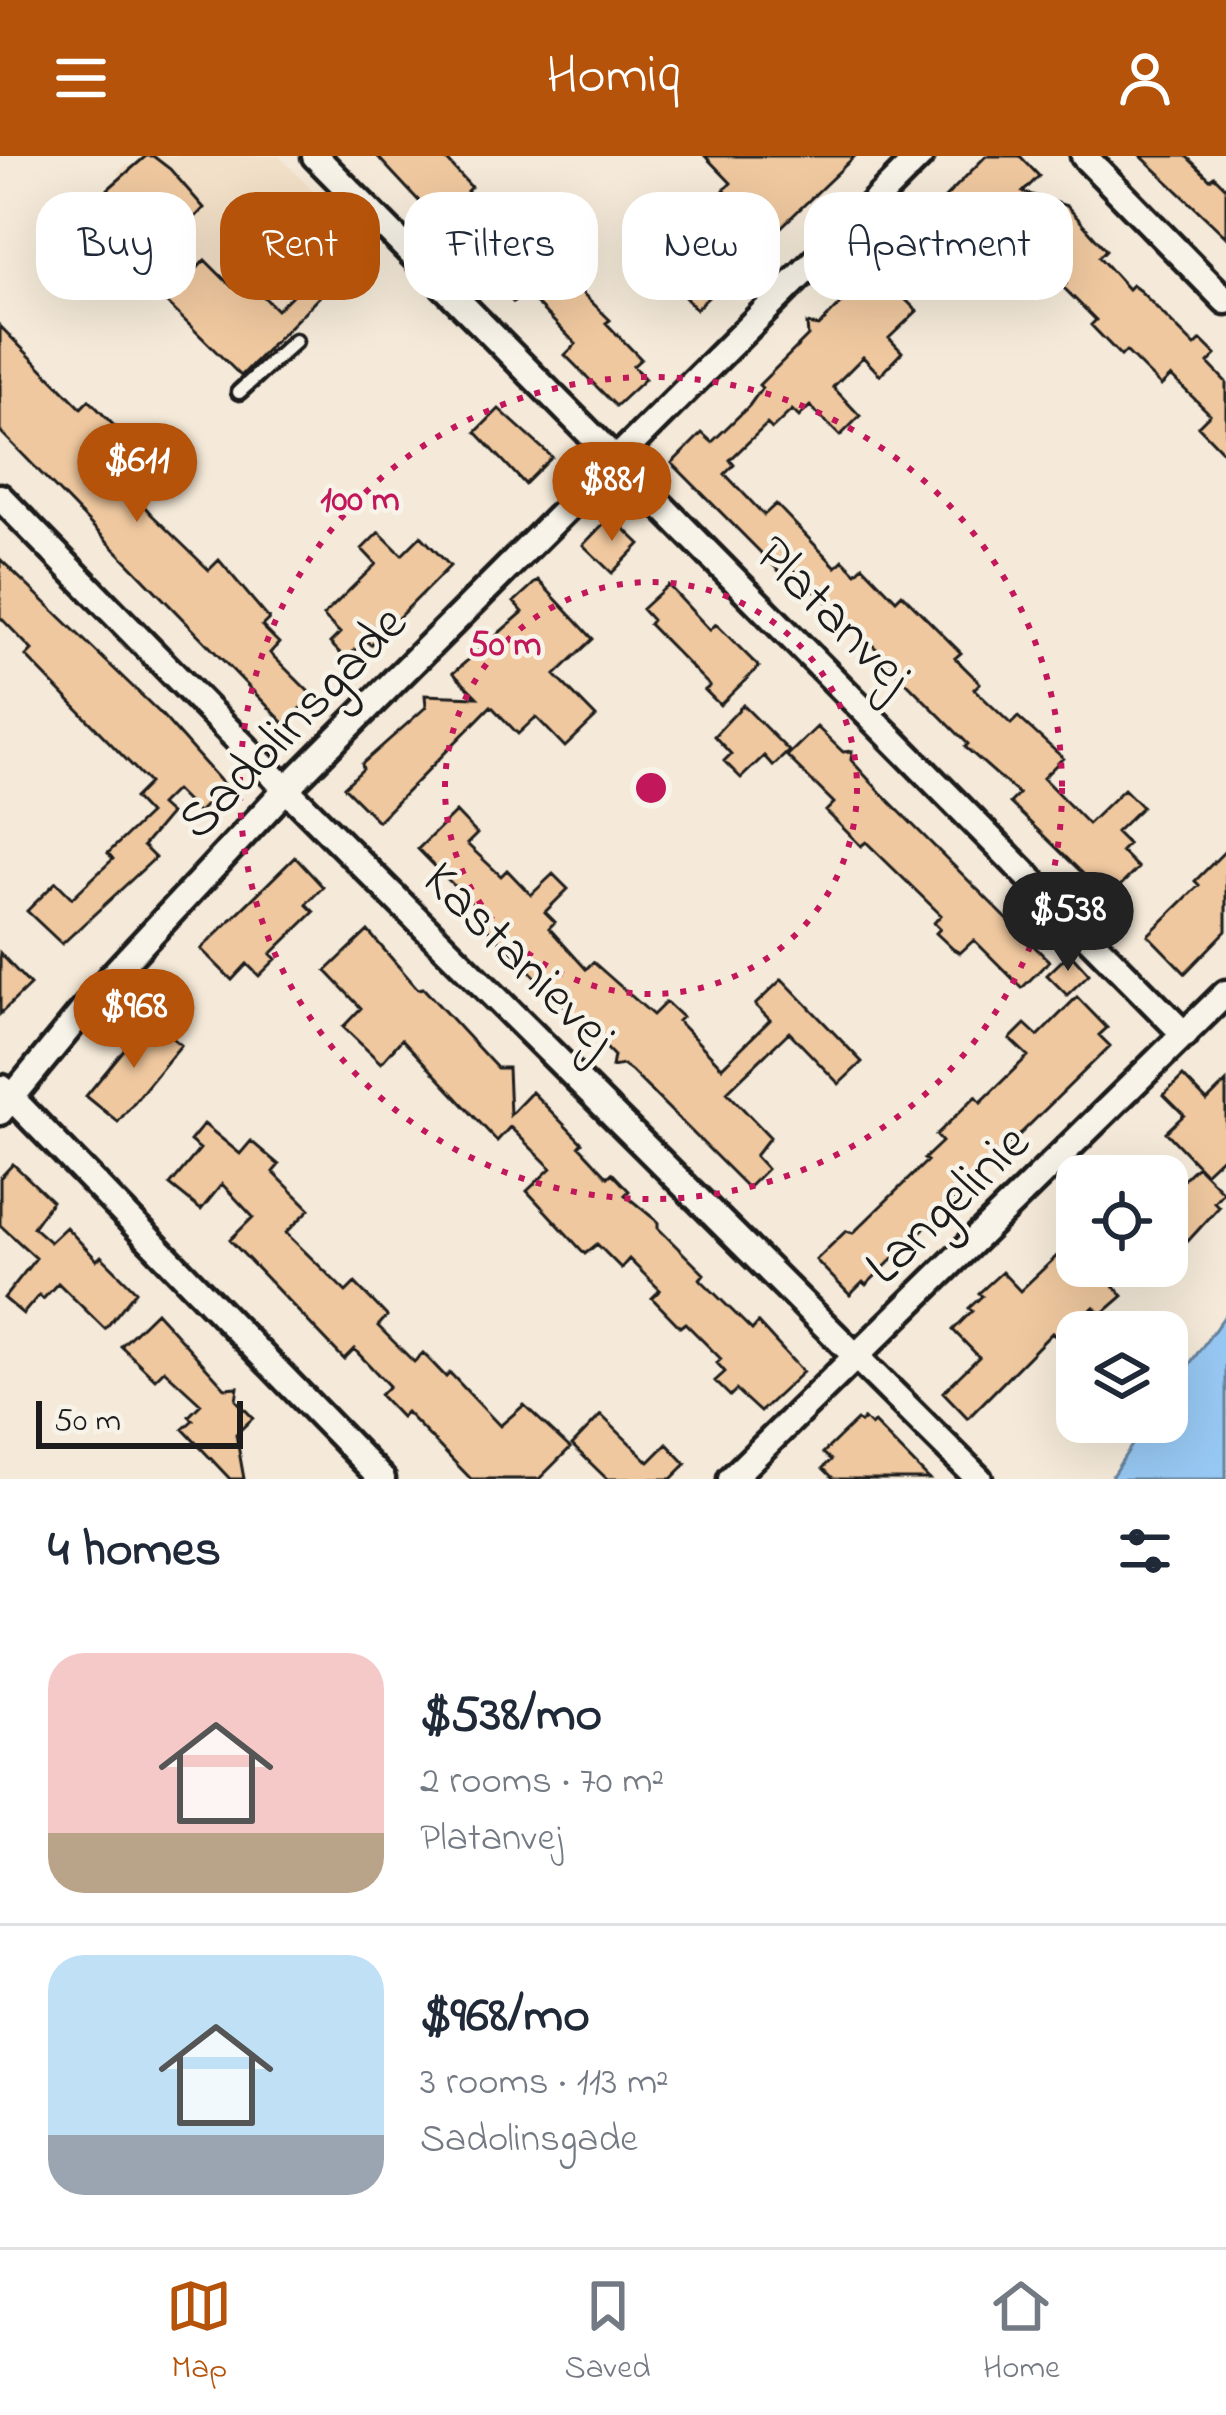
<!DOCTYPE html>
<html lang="en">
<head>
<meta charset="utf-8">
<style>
	body { margin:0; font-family:"Indie Flower",sans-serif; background:#f6f6f7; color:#1f2937; height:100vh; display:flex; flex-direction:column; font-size:45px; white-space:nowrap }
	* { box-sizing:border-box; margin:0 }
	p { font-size:39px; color:#747a83 }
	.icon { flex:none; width:66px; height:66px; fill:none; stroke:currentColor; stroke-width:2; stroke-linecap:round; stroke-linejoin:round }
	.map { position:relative; height:1323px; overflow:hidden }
	.panel { display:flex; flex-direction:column; background:#fff; flex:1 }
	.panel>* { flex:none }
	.guide { position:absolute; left:36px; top:36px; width:1155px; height:108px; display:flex; gap:24px }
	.buttons { position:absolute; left:1056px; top:999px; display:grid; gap:24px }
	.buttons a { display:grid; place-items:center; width:132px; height:132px; border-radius:24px; background:#fff; box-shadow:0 12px 48px #0002; font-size:60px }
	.scale { position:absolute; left:36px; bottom:30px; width:207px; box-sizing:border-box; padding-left:12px; border:6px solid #1c1c1c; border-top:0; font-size:33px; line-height:42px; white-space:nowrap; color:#1c1c1c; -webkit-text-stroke:9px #f7f3e8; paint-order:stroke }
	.price { position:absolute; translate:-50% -102px; padding:0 27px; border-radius:42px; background:#b45309; color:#fff; font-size:39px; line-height:78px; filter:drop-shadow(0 3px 6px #0008) }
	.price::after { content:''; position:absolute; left:50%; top:72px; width:36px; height:27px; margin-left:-18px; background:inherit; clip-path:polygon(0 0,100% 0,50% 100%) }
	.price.on { background:#222; color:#fff }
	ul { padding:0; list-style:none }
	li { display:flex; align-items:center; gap:36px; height:300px; padding:0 48px }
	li+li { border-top:3px solid #e0e1e3 }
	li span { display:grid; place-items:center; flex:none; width:336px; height:240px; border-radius:36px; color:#555 }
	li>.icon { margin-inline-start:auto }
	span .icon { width:144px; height:144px; fill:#fffc; stroke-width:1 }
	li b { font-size:51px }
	h2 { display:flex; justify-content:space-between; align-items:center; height:144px; padding:0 48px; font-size:51px }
	.chip { padding:0 42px; border-radius:36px; background:#fff; box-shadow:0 12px 48px #0002; font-size:42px; line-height:108px }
	.chip.on { background:#b45309; color:#fff }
	header { display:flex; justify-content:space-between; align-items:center; height:156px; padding:0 48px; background:#b45309; color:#fff; font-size:54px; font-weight:600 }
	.menu { display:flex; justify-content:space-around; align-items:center; height:168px; border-top:3px solid #e0e1e3; background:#fff; font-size:33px; color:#747a83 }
	.menu a { display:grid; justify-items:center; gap:6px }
	.menu .on { color:#b45309 }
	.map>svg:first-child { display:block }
	.built { fill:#f3e0c8 }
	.water { fill:#97c8f3; stroke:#66839d; stroke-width:3 }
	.building { fill:#efc89f; stroke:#1c1c1c; stroke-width:3 }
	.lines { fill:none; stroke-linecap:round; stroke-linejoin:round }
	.service-casing { stroke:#1c1c1c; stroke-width:21 }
	.minor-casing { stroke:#1c1c1c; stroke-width:33 }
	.service { stroke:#f7f3e8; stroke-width:12 }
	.minor { stroke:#f7f3e8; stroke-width:24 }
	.ring { fill:none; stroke:#c2185b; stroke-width:6; stroke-dasharray:6 12 }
	.labels { text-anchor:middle; stroke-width:9; stroke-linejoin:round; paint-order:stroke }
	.street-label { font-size:54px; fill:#1c1c1c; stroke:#f7f3e8 }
	.centre { fill:#c2185b; stroke:#f7f3e8; stroke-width:6 }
	.ring-label { font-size:36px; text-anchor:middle; font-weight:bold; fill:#c2185b; stroke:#f7f3e8; stroke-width:9; stroke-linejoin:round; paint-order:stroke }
</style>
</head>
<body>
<header><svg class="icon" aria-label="menu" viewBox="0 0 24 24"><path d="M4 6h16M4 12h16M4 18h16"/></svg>Homiq<svg class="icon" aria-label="person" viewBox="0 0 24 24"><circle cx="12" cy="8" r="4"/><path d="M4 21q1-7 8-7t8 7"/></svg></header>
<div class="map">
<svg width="1226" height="1323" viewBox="0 0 1226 1323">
	<rect width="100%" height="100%" fill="#f5ead9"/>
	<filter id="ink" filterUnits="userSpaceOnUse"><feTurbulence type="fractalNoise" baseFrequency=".00833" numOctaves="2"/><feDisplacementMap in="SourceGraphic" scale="24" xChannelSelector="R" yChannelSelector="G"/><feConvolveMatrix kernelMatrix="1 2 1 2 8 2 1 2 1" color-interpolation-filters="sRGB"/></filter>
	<g filter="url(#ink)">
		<path class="built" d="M146,0H279L355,78L274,157L288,172L284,183L244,224L144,123L159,108L149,98L162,83L132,53L110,75L90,55L108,38V33L122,23L117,17L127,8L133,13Z"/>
		<path class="water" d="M1226,1158V1323H1110L1147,1266H1167V1239Z"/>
		<path class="building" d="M146,0H153L170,13L204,52L168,89L132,53L110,75L90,55L108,38V33Z
			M377,0H443L471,31L467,35L497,64L500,61L518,79L528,69L532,73L548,57L580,90L558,113L610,164L606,167L641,203L633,210L645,223L616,250L565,199L576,188L524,135L513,146Z
			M705,0H855L696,153L680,136L690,126L679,114L743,53L724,34L731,27Z
			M986,0H1020L1039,20L1023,36L1067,50L1106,94L1099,101L1128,133L1132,129L1140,135L1195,190L1201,184L1216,199L1208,207L1226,226V299L1198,270L1210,258L1171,220L1161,230L1126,195L1121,200L1091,169L1096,164L1063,131L1066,128L995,63L983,74L978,68L950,98L957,115L946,122L927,121L906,144L917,155L889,182L902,196L880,219L863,201L833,231L860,260L840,280L810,250L799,261L792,254L772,273L767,268L730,304L734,309L725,318L764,359L776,348L836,411L843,404L856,417L863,410L896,444L902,438L961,497L955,502L980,527L974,533L1011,568L1018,561L1063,602L1043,622L1088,668L1124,633L1142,651L1116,676L1128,688L1121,695L1138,712L1108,742L1010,647L1019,638L965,591L968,588L884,504L886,502L792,413L784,420L672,307L702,277L712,286L749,250L762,232L759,229L808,180L807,168L819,170Z
			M1141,0H1186L1210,23L1214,20L1226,32V81Z
			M205,104L232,131L243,120L277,154L310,122L324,136L241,220L166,146Z
			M0,170L81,252L89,244L121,277L111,286L118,294L106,306L151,358L209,414L219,404L269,463L262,470L279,487L270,497L313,540L285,568L0,275Z
			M499,253L552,301L525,328L476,276Z
			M611,360L640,388L612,417L583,389Z
			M379,376L402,399L421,380L450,410L371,489L365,484L346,503L330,487L340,477L323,460L376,408L362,393Z
			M0,403L161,558L225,630L198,657L175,634L160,649L170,658L143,690L155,702L62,788L27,755L56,726L72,742L113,703L108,697L149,658L134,642L149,627L26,500L32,494L0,461Z
			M538,424L593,483L555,519L596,561L565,591L536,561L518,578L491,550L378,665L344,631L363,613L362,608L426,551L425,539L477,541L453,517L523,456L514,446Z
			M668,429L710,474L716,468L759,511L720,549L705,534L710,530L649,468L652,464L642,453Z
			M743,549L789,595L773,610L764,600L741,622L724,605L731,598L714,580Z
			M817,571L843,596L852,595L851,604L881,637L1049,805L1022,832L974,784L960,797L953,793L936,777L940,773L934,767L941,759L866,686L861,690L826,655L834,647L787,600Z
			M456,656L477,678L467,688L501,720L507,714L531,739L553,718L568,733L545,756L555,766L549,772L586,813L593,806L653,859L666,846L682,861L678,865L722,911L770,864L755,849L782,823L862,906L839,928L789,876L727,936L770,981L755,1000L767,1013L748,1032L631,915L623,909L612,911L614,900L465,750L470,746L418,693Z
			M1226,694V775L1185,817L1148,779L1199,729L1195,725Z
			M295,701L323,731L306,748L314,756L271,798L276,803L259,820L247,808L232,824L201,793Z
			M368,775L418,833L423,832L497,912H508L510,959L532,936L582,987L579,990L608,1021L612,1017L629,1035L625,1039L658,1066V1072L704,1118L700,1123L752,1174L758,1167L803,1216L760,1256L736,1234L730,1240L715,1225L725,1216L717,1207L721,1203L685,1167L680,1171L652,1142L660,1134L629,1103L621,1112L597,1088L585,1098L527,1035L551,1012L510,971L497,985L402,883L381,907L343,871L361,852L326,815Z
			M0,797L30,829L0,858Z
			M1070,797L1089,818L1067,839L1047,819Z
			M1077,841L1107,872L1099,879L1110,890L866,1129L863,1126L850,1139L816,1104L846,1075L853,1077L927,1005L924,1003L942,986L936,979L976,940L981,946L1028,900L1010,883L1025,868L1038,880Z
			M149,863L181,889L118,966L86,940Z
			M1183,920L1207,945L1226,926V997L1205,1017L1166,976L1184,959L1164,939Z
			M204,968L240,998L251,985L279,1009L273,1016L310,1053L286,1077L346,1136L355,1127L387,1160L378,1170L414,1206L423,1197L446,1221L450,1217L500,1270L524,1249L570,1292L539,1323H471L406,1256L401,1261L380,1239L389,1230L354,1193L344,1203L230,1084L253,1061L222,1028L201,1054L170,1029L200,993L190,985Z
			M13,1008L52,1045L33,1071L50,1086L66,1071L97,1104L101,1100L136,1135L105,1173L58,1127L43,1143L39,1139L23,1158L4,1142L36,1102L0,1069V1022Z
			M1197,1010L1223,1036L1214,1046L1219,1051L1188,1085L1184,1081L1167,1097V1039Z
			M1077,1081V1110H1128L1110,1126L1123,1140L1101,1159L1094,1151L1059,1184L1052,1177L968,1262L943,1236L979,1201L953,1174L972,1155L969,1152L982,1140L979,1137L1002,1116L1020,1135Z
			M156,1156L225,1232L238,1231L236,1244L253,1262L236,1278L244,1323H230L183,1273L193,1264L189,1260L201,1248L164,1214L155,1223L121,1190Z
			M601,1259L649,1306L667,1288L686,1308L671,1323H607L572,1289Z
			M864,1263L871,1270L874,1267L929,1323H834L823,1312L831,1304L823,1297L857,1264L860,1267Z"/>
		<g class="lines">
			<defs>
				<path id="service" d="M239,236L295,185"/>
				<path id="minor" d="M315,0L1185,879
					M1084,0L1226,145
					M0,341L286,633L979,1323
					M2,932L382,1323
					M0,956L110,822L286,633L920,0
					M731,1323L1226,837"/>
			</defs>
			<use href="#service" class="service-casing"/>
			<use href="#minor" class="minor-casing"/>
			<use href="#service" class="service"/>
			<use href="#minor" class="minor"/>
		</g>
	</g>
	<g class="ring">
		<circle cx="651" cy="632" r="206"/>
		<circle cx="651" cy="632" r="411"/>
	</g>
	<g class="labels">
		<g class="street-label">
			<text transform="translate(836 457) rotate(45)" y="19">Platanvej</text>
			<text transform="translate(290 564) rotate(-46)" y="19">Sadolinsgade</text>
			<text transform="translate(522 800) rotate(45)" y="19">Kastanievej</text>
			<text transform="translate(945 1046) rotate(-44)" y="19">Langelinie</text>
		</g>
	</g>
	<circle cx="651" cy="632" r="18" class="centre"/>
	<g class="ring-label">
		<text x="360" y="354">100 m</text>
		<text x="505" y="499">50 m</text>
	</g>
</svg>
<div class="buttons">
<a><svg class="icon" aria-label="locate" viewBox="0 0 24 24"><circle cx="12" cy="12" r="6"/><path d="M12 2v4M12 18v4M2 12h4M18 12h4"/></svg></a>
<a><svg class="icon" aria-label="layers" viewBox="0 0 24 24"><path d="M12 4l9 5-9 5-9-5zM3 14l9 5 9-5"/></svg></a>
</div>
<div class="scale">50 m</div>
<b class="price" style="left:137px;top:369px">$611</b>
<b class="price" style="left:612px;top:388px">$881</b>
<b class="price on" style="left:1068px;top:818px">$538</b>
<b class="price" style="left:134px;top:915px">$968</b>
<div class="guide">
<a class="chip">Buy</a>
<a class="chip on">Rent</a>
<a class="chip">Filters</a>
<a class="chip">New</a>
<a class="chip">Apartment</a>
</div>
</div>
<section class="panel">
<h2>4 homes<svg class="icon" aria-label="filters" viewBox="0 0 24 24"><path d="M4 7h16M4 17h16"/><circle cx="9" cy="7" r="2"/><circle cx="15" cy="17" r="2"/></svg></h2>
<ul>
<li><span style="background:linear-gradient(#f6c9c9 75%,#b9a48a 0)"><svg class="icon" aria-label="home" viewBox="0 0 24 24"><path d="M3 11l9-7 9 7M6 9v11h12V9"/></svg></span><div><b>$538/mo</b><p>2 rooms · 70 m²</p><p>Platanvej</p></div></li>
<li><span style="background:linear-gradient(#bfe0f5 75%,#9aa5b1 0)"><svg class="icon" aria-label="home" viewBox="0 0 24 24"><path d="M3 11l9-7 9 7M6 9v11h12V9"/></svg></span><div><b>$968/mo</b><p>3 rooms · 113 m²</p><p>Sadolinsgade</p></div></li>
</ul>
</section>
<nav class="menu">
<a class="on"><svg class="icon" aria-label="map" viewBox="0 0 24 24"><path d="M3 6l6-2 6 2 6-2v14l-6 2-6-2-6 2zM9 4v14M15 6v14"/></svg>Map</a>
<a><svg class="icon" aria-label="saved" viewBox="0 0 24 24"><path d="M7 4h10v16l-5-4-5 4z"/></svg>Saved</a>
<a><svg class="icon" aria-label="home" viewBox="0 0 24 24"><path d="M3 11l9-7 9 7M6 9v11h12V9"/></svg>Home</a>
</nav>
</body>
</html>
